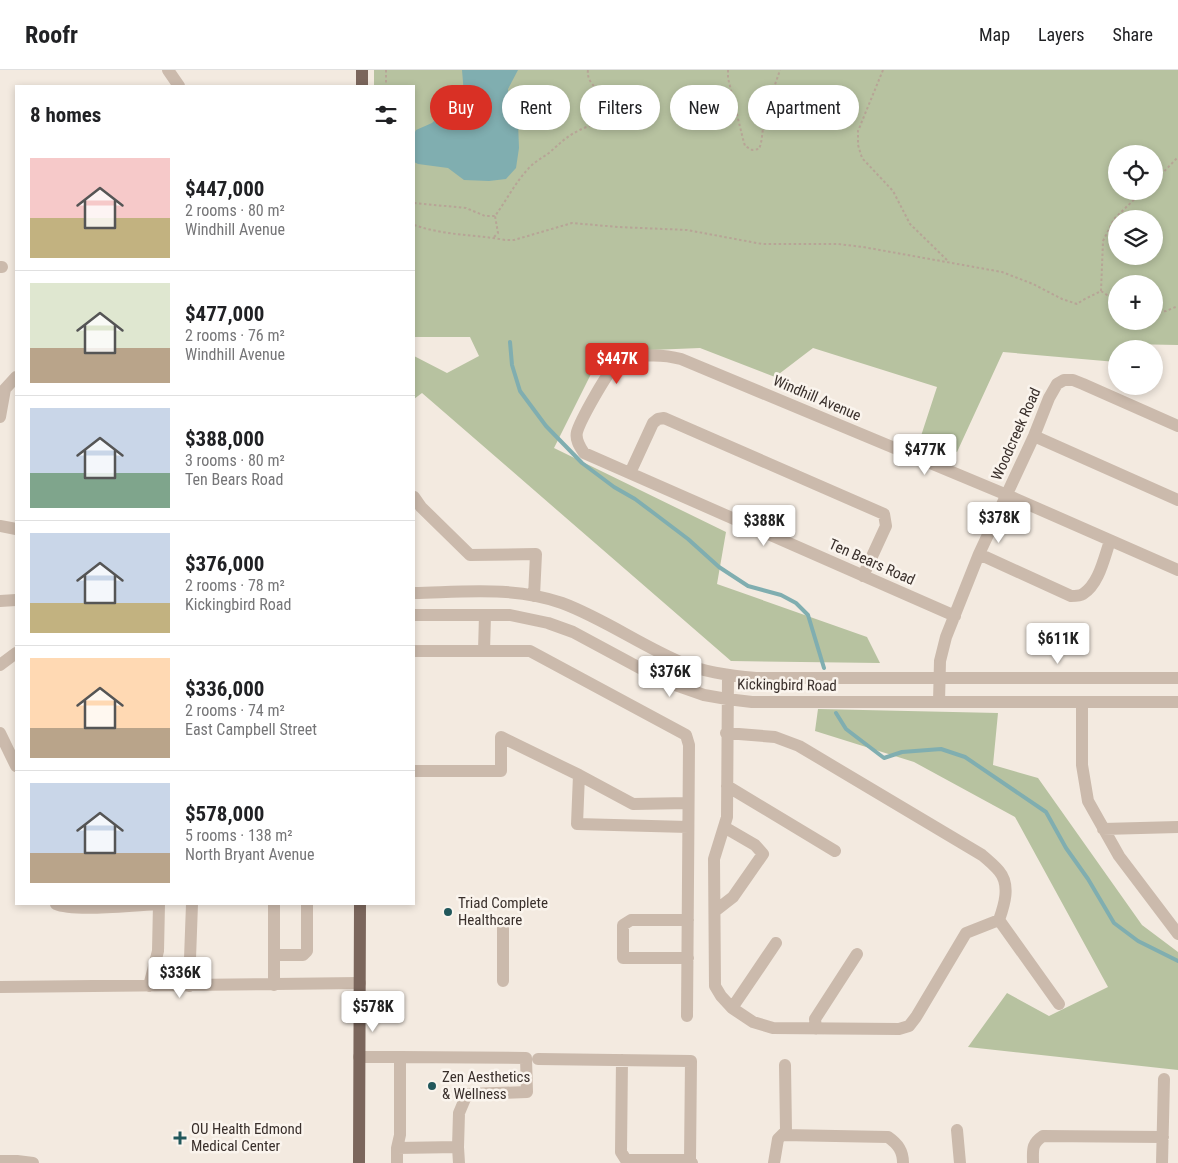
<!DOCTYPE html>
<html lang="en">
<head>
<meta charset="utf-8">
<style>
	body { margin:0; font-family:"Roboto Condensed",sans-serif; background:#f2f2f2; color:#202124; height:100vh; display:flex; flex-direction:column; font-size:19px; white-space:nowrap }
	* { box-sizing:border-box; margin:0 }
	p { font-size:16px; color:#757577 }
	.icon { flex:none; width:28px; height:28px; fill:none; stroke:currentColor; stroke-width:2; stroke-linecap:round; stroke-linejoin:round }
	.map { position:relative; flex:1; overflow:hidden }
	.sheet { position:absolute; left:15px; top:15px; width:400px; height:820px; display:flex; flex-direction:column; background:#fff; border-radius:0px; box-shadow:0 2px 8px #0003 }
	.sheet>* { flex:none }
	.top-card { position:absolute; left:430px; top:15px; width:475px; height:45px; display:flex; gap:10px }
	.tools { position:absolute; left:1108px; top:75px; display:grid; gap:10px }
	.tools a { display:grid; place-items:center; width:55px; height:55px; border-radius:50%; background:#fff; box-shadow:0 2px 8px #0003; font-size:25px }
	.price { position:absolute; translate:-50% -42px; padding:0 11px; border-radius:5px; background:#fff; color:#222; font-size:16px; line-height:32px; filter:drop-shadow(0 1px 2px #0008) }
	.price::after { content:''; position:absolute; left:50%; top:30px; width:15px; height:11px; margin-left:-8px; background:inherit; clip-path:polygon(0 0,100% 0,50% 100%) }
	.price.selected { background:#d93025; color:#fff }
	ul { padding:0; list-style:none }
	li { display:flex; align-items:center; gap:15px; height:125px; padding:0 15px }
	li+li { border-top:1px solid #e0e0e0 }
	li span { display:grid; place-items:center; flex:none; width:140px; height:100px; border-radius:0px; color:#555 }
	li>.icon { margin-inline-start:auto }
	span .icon { width:60px; height:60px; fill:#fffc; stroke-width:1 }
	li b { font-size:21px }
	h2 { display:flex; justify-content:space-between; align-items:center; height:60px; padding:0 15px; font-size:21px }
	.tag { padding:0 18px; border-radius:22px; background:#fff; box-shadow:0 2px 8px #0003; font-size:18px; line-height:45px }
	.tag.selected { background:#d93025; color:#fff }
	header { display:flex; align-items:center; gap:30px; box-sizing:border-box; height:70px; padding:0 25px; background:#fff; border-bottom:1px solid #e0e0e0 }
	header strong { font-size:24px }
	nav { display:flex; gap:28px; margin-inline-start:auto; font-size:18px }
	.map>svg:first-child { display:block }
	.green { fill:#b7c2a0; fill-rule:evenodd }
	.water { fill:#80aeb0 }
	.lines { fill:none; stroke-linecap:round; stroke-linejoin:round }
	.stream { stroke:#80aeb0; stroke-width:4 }
	.path { stroke:#b7a496; stroke-width:2; stroke-dasharray:2.5 2.5; stroke-linecap:butt }
	.minor { stroke:#cbbaac; stroke-width:12 }
	.major { stroke:#7b665c; stroke-width:12 }
	.poi-dot { fill:#21575b; stroke:#faf4ed; stroke-width:2 }
	.labels { text-anchor:middle; stroke-width:5; stroke-linejoin:round; paint-order:stroke }
	.street-label { font-size:15px; fill:#392f2b; stroke:#faf4ed }
	.poi-label { font-size:15px; fill:#392f2b; stroke:#faf4ed; text-anchor:start }
</style>
</head>
<body>
<header>
<strong>Roofr</strong>
<nav><a>Map</a><a>Layers</a><a>Share</a></nav>
</header>
<div class="map">
<svg width="1178" height="1093" viewBox="0 0 1178 1093">
	<rect width="100%" height="100%" fill="#f3eae0"/>
	<path class="green" d="M374,0H1178V275L1126,274L1124,279H1116V292L1003,282L957,382L920,369L937,317L813,278L775,307L700,278L602,282L554,378L726,462L717,514L867,567L880,593L731,591L422,323L414,329V286L447,303L479,286L470,267H414V16H374ZM1116,84H1154V121H1116ZM1116,149H1154V186H1116ZM1116,214H1154V251H1116Z
		M818,639L998,643L993,695L1038,708L1142,855L1178,882V1000L968,977L1007,923L1049,946L1108,917L1015,747L914,692L815,661Z"/>
	<path class="water" d="M462,0H518L508,19L509,29L518,53L519,78L516,98L506,109L489,111L464,110L448,98L418,94L414,92V64L416,60L432,53L439,46L453,40L459,34L464,24Z"/>
	<g class="lines">
		<path class="stream" d="M510,272L512,295L520,321L546,356L582,393L614,417L635,429L655,444L688,469L719,497L748,516L781,525L796,533L808,545L824,598
			M836,643L846,659L884,688L902,682L941,679L965,687L1046,742L1066,778L1088,809L1114,853L1138,871L1178,891"/>
		<path class="path" d="M386,0V16
			M728,0V8L743,69L745,76L752,80L759,79C763,70 762,57 765,47C769,31 775,15 780,0
			M883,0L858,61V75L862,88L893,121L910,154L947,190
			M1154,112L1178,87
			M414,133L466,138L485,146H495C506,131 515,113 528,99C534,92 542,88 549,83C558,75 566,67 576,62C581,59 586,57 590,56C598,53 625,55 623,42C621,29 585,21 588,0
			M414,155C446,166 473,164 505,170H514L572,153L618,157L687,160L762,174H838L863,177L1002,202L1033,214L1062,229L1077,234L1083,230L1101,221L1116,231
			M494,167L498,163L495,146
			M1101,221L1103,171L1114,149L1143,121
			M1154,242L1166,241L1178,236"/>
		<path class="minor" d="M168,0L179,16
			M0,197H2
			M0,347L5,319L16,307
			M1034,366L1178,430
			M630,403L653,353L658,349L664,348L884,444L886,456L863,506
			M414,427L421,437L470,485L536,484L534,526
			M0,456L16,459
			M979,484L1071,526C1075,526 1080,526 1083,524C1099,514 1104,488 1110,471
			M414,523C463,522 514,516 562,533C605,549 643,577 685,594C707,603 733,606 756,608H1178
			M0,531L16,530
			M414,545H510L548,553L573,562L664,611L704,625L727,629L752,632H1178
			M485,545L484,581H530L686,665L689,675L687,946
			M955,546L584,383C580,377 575,370 577,362C580,351 608,300 617,294C633,283 663,284 681,289L1007,425L1178,500
			M414,581H484
			M0,595L16,583
			M939,632L940,591L946,567L979,484L1034,366L1049,328L1057,314L1064,310H1073L1083,314L1178,356
			M1082,632V695L1088,731L1119,786L1178,864
			M0,663L16,696
			M726,663L775,667L799,676L982,785C988,790 994,795 999,801C1011,815 1004,836 999,850L966,863L916,947L909,956L899,959L773,958L753,952L732,938L721,926L715,916L714,789L727,747L728,606
			M414,701H501V667L579,705L577,754L688,757
			M579,705L633,734L688,733
			M727,716L835,781
			M1103,759L1178,757
			M56,834C74,842 136,835 159,834
			M715,841L733,827L763,784L755,775L724,757
			M999,850L1059,934
			M274,885H303L307,881V834
			M688,888H623V855L631,850H688
			M503,911V854
			M274,915V834
			M149,916L158,881L159,834
			M189,916L192,834
			M0,917L360,913
			M732,938L776,873
			M816,959L815,949L857,884
			M359,987H400V1065L397,1078
			M538,989L691,991L690,1090L692,1093
			M622,990L621,1082L626,1090H690
			M957,1060L960,1093
			M783,1065L888,1067C898,1074 903,1081 903,1093
			M458,1077L459,1093
			M0,1091H17L33,1093
			M397,1093V1078L458,1077L459,1043L467,1024L527,1022L526,988L400,987
			M774,1093L778,1069L786,1061L785,995
			M1033,1093C1033,1080 1031,1074 1043,1066L1163,1067
			M1162,1093L1164,1009"/>
		<path class="major" d="M362,0V16
			M359,1093L360,834"/>
	</g>
	<g class="poi-dot">
		<circle cx="448" cy="842" r="5"/>
		<circle cx="432" cy="1016" r="5"/>
		<path d="M177.5 1060.5h5v5h5v5h-5v5h-5v-5h-5v-5h5z"/>
	</g>
	<g class="labels">
		<g class="street-label">
			<text transform="translate(817 328) rotate(23)" y="5">Windhill Avenue</text>
			<text transform="translate(1016 364) rotate(-66)" y="5">Woodcreek Road</text>
			<text transform="translate(872 492) rotate(24)" y="5">Ten Bears Road</text>
			<text transform="translate(787 615) rotate(1)" y="5">Kickingbird Road</text>
		</g>
		<g class="poi-label">
			<text x="458" y="838">Triad Complete<tspan x="458" dy="17">Healthcare</tspan></text>
			<text x="442" y="1012">Zen Aesthetics<tspan x="442" dy="17">&amp; Wellness</tspan></text>
			<text x="191" y="1064">OU Health Edmond<tspan x="191" dy="17">Medical Center</tspan></text>
		</g>
	</g>
</svg>
<div class="tools">
<a><svg class="icon" aria-label="locate" viewBox="0 0 24 24"><circle cx="12" cy="12" r="6"/><path d="M12 2v4M12 18v4M2 12h4M18 12h4"/></svg></a>
<a><svg class="icon" aria-label="layers" viewBox="0 0 24 24"><path d="M12 4l9 5-9 5-9-5zM3 14l9 5 9-5"/></svg></a>
<a>+</a>
<a>−</a>
</div>
<b class="price selected" style="left:617px;top:315px">$447K</b>
<b class="price" style="left:925px;top:406px">$477K</b>
<b class="price" style="left:999px;top:474px">$378K</b>
<b class="price" style="left:764px;top:477px">$388K</b>
<b class="price" style="left:1058px;top:595px">$611K</b>
<b class="price" style="left:670px;top:628px">$376K</b>
<b class="price" style="left:180px;top:929px">$336K</b>
<b class="price" style="left:373px;top:963px">$578K</b>
<div class="top-card">
<a class="tag selected">Buy</a>
<a class="tag">Rent</a>
<a class="tag">Filters</a>
<a class="tag">New</a>
<a class="tag">Apartment</a>
</div>
<section class="sheet">
<h2>8 homes<svg class="icon" aria-label="filters" viewBox="0 0 24 24"><path d="M4 7h16M4 17h16"/><circle cx="9" cy="7" r="2"/><circle cx="15" cy="17" r="2"/></svg></h2>
<ul>
<li><span style="background:linear-gradient(#f6c9c9 60%,#c2b280 0)"><svg class="icon" aria-label="home" viewBox="0 0 24 24"><path d="M3 11l9-7 9 7M6 9v11h12V9"/></svg></span><div><b>$447,000</b><p>2 rooms · 80 m²</p><p>Windhill Avenue</p></div></li>
<li><span style="background:linear-gradient(#dfe7d0 65%,#b9a48a 0)"><svg class="icon" aria-label="home" viewBox="0 0 24 24"><path d="M3 11l9-7 9 7M6 9v11h12V9"/></svg></span><div><b>$477,000</b><p>2 rooms · 76 m²</p><p>Windhill Avenue</p></div></li>
<li><span style="background:linear-gradient(#c9d6e8 65%,#7fa58c 0)"><svg class="icon" aria-label="home" viewBox="0 0 24 24"><path d="M3 11l9-7 9 7M6 9v11h12V9"/></svg></span><div><b>$388,000</b><p>3 rooms · 80 m²</p><p>Ten Bears Road</p></div></li>
<li><span style="background:linear-gradient(#c9d6e8 70%,#c2b280 0)"><svg class="icon" aria-label="home" viewBox="0 0 24 24"><path d="M3 11l9-7 9 7M6 9v11h12V9"/></svg></span><div><b>$376,000</b><p>2 rooms · 78 m²</p><p>Kickingbird Road</p></div></li>
<li><span style="background:linear-gradient(#ffd9b3 70%,#b9a48a 0)"><svg class="icon" aria-label="home" viewBox="0 0 24 24"><path d="M3 11l9-7 9 7M6 9v11h12V9"/></svg></span><div><b>$336,000</b><p>2 rooms · 74 m²</p><p>East Campbell Street</p></div></li>
<li><span style="background:linear-gradient(#c9d6e8 70%,#b9a48a 0)"><svg class="icon" aria-label="home" viewBox="0 0 24 24"><path d="M3 11l9-7 9 7M6 9v11h12V9"/></svg></span><div><b>$578,000</b><p>5 rooms · 138 m²</p><p>North Bryant Avenue</p></div></li>
</ul>
</section>
</div>
</body>
</html>
